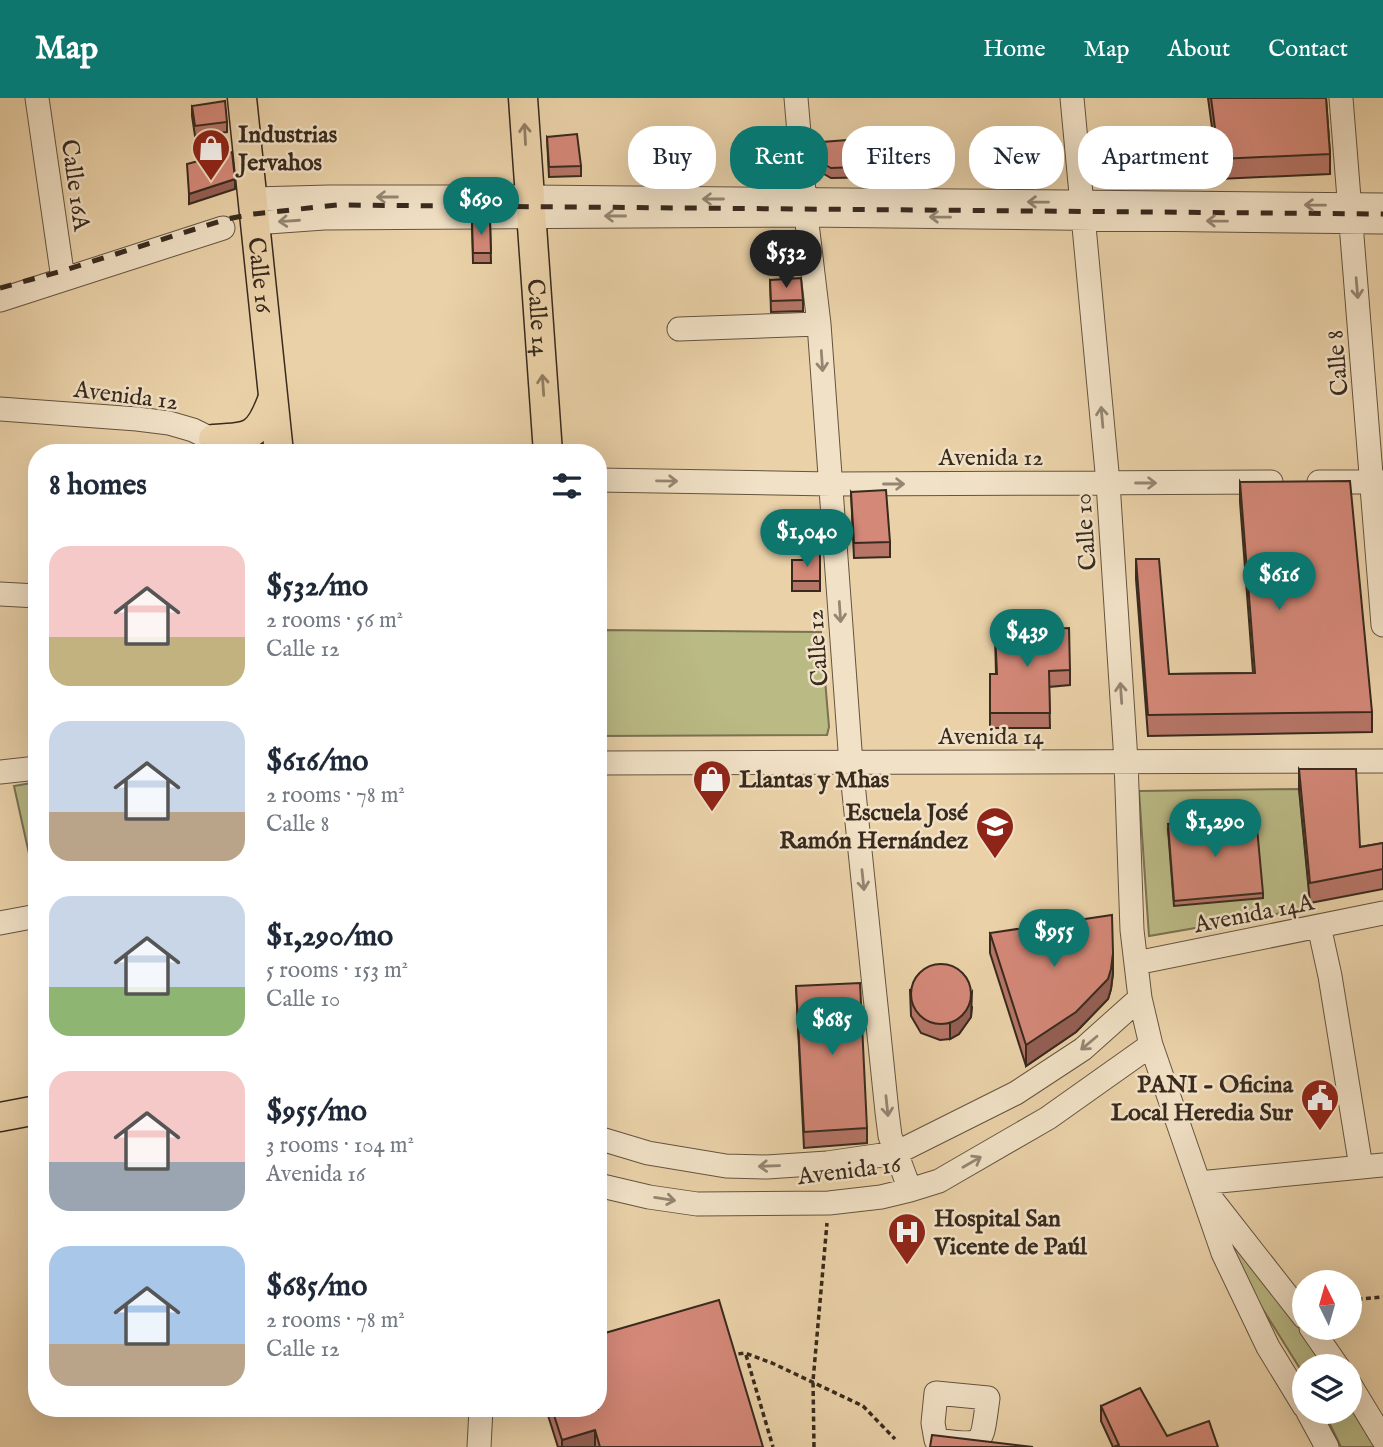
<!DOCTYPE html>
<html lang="en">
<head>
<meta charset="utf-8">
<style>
	body { margin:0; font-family:"IM FELL English",serif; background:#f2f2f3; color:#1f2937; height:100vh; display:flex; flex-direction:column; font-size:26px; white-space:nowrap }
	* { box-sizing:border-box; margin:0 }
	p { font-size:23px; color:#747a83 }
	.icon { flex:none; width:38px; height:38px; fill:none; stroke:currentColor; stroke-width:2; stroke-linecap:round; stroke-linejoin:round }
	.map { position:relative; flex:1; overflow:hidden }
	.panel { position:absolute; left:28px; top:346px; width:579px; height:973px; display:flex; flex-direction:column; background:#fff; border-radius:28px; box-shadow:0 7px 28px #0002 }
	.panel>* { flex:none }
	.hud { position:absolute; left:628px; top:28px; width:649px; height:63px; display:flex; gap:14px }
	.needle { width:46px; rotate:355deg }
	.fabs { position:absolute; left:1292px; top:1172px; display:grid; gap:14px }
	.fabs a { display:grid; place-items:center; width:70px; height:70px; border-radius:50%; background:#fff; box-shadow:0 7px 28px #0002; font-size:35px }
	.price { position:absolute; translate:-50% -60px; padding:0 16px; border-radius:24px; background:#0f766e; color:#fff; font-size:23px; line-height:46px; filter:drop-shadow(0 2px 4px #0008) }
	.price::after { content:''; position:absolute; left:50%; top:42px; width:21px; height:16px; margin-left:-10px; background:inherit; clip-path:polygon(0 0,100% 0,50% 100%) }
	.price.selected { background:#222; color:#fff }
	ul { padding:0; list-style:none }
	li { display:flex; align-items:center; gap:21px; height:175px; padding:0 21px }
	li span { display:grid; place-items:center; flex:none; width:196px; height:140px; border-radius:21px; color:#555 }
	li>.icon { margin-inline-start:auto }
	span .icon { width:84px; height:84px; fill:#fffc; stroke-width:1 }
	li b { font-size:30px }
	h2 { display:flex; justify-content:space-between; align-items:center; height:84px; padding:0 21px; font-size:30px }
	.tag { padding:0 24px; border-radius:28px; background:#fff; box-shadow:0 7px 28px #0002; font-size:24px; line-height:63px }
	.tag.selected { background:#0f766e; color:#fff }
	header { display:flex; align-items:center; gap:42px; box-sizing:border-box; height:98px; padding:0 35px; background:#0f766e; color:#fff }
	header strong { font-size:33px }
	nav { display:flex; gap:38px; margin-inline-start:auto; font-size:24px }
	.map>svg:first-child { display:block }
	.green { fill:#baba85; stroke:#797252; stroke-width:2 }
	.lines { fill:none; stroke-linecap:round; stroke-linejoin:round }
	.minor-casing { stroke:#645440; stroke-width:25 }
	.major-casing { stroke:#382a1e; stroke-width:31 }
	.path { stroke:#382a1e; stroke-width:3.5; stroke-dasharray:5 3.5; stroke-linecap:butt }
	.minor { stroke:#f1e1c6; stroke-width:23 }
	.major { stroke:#ead1a8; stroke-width:28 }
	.rail { stroke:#382a1e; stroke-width:5; stroke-dasharray:12 12; stroke-linecap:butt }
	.wall { fill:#b67567; stroke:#382a1e; stroke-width:2 }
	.shaded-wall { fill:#945f54; stroke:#382a1e; stroke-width:2 }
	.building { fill:#d48878; stroke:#382a1e; stroke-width:2 }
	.oneway { stroke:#917e63 }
	.oneway2 { stroke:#948672 }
	.labels { text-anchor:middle; stroke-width:5; stroke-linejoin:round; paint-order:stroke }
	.poi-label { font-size:24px; font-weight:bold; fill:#382a1e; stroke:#f1e1c6; text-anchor:start }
	.street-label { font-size:24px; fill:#382a1e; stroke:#f1e1c6 }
</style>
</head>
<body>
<header>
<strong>Map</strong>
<nav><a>Home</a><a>Map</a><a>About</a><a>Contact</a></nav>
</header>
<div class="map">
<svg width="1383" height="1349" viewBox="0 0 1383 1349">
	<rect width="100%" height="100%" fill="#ead1a8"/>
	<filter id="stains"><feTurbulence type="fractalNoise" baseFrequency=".00286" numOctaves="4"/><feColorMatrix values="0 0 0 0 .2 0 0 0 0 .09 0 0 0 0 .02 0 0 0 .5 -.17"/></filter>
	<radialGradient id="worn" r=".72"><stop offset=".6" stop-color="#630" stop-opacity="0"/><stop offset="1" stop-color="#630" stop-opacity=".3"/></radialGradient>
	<path class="green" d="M599,532L821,534L829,629L827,637L599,638Z
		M37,684V792L14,688Z
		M1299,691L1311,810L1149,838L1139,693Z
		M1219,1125L1333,1269H1304V1277L1247,1186Z
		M1349,1292L1383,1349H1341L1324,1314H1349Z"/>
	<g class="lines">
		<defs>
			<path id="minor" d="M37,0L63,181
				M796,0L806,117L819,226L851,666L887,1014L890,1038L910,1092
				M1072,0L1108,385L1126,663L1132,832L1140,900L1151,947L1223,1155L1268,1249L1304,1308
				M1341,0L1383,527
				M251,101L329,99H529L1383,107
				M254,125L324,120L806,117L1383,124
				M0,202L223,130
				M679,231L819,226
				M0,311L137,321L169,325L193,332L240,355
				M598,382L831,386L1271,384
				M1319,384H1383
				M0,496L37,498
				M598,665L1383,663
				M0,674L37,670
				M0,825L37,818
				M1319,828L1330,878L1361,1069
				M1136,865L1383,815
				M598,1040L648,1055L726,1068L767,1069L827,1065L896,1055L1016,995L1083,951L1140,900
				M1199,1085L1383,1067
				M598,1087L649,1099L697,1106L829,1105L881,1099L910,1092L939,1083L1048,1020L1151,947
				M1210,1099L1304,1219
				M1311,1230L1338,1269
				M1349,1285L1383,1341
				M936,1295L988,1300C981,1349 986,1348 936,1342L933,1325Z
				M1308,1314L1327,1349
				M479,1349L481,1311"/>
			<g id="major">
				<path id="s1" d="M242,0L279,355"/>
				<path id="s2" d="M523,0L548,355"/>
				<path d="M213,341C251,339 258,339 272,302"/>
				<path d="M0,1019L37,1012"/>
			</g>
		</defs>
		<use href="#minor" class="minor-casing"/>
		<use href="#major" class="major-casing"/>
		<path class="path" d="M1349,1202L1383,1199
			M730,1257L745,1255L772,1265L863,1308L895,1341
			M746,1257L773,1349
			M814,1349L813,1283L827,1125"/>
		<use href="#minor" class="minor"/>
		<use href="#major" class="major"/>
		<path class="rail" d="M0,190L62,173L227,121L253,116L337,107L1383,116"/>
	</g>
	<path class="wall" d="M1208,0H1326L1330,56V76L1219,81Z
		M192,8L227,24V34L195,38L192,18Z
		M754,35L789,68V79L755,78Z
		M547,39L581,68V78L549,79Z
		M822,44L886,49L883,79L831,80L824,76Z
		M472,123H490L491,165H473Z
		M770,182L803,202V213L771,214Z
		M1240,384L1372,614V634L1148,638L1136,481V461L1169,576L1253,575L1240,404Z
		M851,394L890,444V459L854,460Z
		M820,456V493H792V462H803Z
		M995,534L1070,572V587L1049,589L1050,630H990V576H996Z
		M1299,671L1360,749L1383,745V791L1310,805L1299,691Z
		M1168,731L1263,795V800L1174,808Z
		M990,835L1113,875L1111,891L1108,901L1076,934L1026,968L990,855Z
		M796,888L867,1030V1045L804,1050Z
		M910,892L972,909L971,919L959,936L950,941L940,942L921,935L911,918Z
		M1101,1308L1167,1338L1113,1349L1101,1323Z
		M546,1311H598L763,1349H558Z"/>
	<path class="shaded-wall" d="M235,81V91L189,106V96Z
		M1113,855V875L1111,891L1108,901L1076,934L1026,968V947Z
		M972,894L971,919L959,936L950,941V925Z
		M595,1332V1349H562V1342Z"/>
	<path class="building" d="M1211,0H1326L1330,56L1219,61Z
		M225,3L227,24L195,28L192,8Z
		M754,35H786L789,68H755Z
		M577,36L581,68L549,69L547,39Z
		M886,39L883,68L831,70L824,66L822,44Z
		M232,54L235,81L189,96L187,66Z
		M472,123H490L491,155H473Z
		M801,180L803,202L771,203L770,182Z
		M204,347L223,355H197Z
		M1350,383L1372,614L1148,617L1136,461H1159L1169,576L1255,575L1240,384Z
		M886,392L890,444L854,445L851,394Z
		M803,456H820V483H792V462H803Z
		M1069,530L1070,572L1049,573L1050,615H990V576H997L995,534Z
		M1299,671H1356L1360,749L1383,745V771L1310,785Z
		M1256,719L1263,795L1174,803L1168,726Z
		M1112,817L1113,855L1111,871L1108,881L1076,914L1026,947L990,835Z
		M911 896a30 30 0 1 1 60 0a30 30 0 1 1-60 0Z
		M860,885L867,1030L804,1034L796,888Z
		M719,1202L763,1349H600L595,1332L562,1342L552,1311H598V1237Z
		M1140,1290L1167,1338L1209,1323L1218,1349H1114L1119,1347L1101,1308Z
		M932,1337L1033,1349H930Z"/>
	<defs><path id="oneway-shaft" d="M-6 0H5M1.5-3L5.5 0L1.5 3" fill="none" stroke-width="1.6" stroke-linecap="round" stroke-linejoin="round" transform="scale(1.75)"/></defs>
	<g class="oneway">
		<use href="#oneway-shaft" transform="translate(525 36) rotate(-93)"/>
		<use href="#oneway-shaft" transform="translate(543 287) rotate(-94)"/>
	</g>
	<g class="oneway2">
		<use href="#oneway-shaft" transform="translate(387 99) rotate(-180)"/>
		<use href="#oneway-shaft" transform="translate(713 101) rotate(-180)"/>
		<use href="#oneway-shaft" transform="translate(1038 104) rotate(-179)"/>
		<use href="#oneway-shaft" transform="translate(1315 107) rotate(-179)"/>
		<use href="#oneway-shaft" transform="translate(615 118) rotate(180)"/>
		<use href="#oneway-shaft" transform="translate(940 119) rotate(-179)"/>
		<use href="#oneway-shaft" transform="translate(289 123) rotate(176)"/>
		<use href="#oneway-shaft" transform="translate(1217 123) rotate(-179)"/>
		<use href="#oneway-shaft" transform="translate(1357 190) rotate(85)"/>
		<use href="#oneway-shaft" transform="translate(822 263) rotate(86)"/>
		<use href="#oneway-shaft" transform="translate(1102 319) rotate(-95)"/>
		<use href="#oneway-shaft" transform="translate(667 383) rotate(1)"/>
		<use href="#oneway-shaft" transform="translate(1146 385)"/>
		<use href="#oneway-shaft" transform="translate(894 386)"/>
		<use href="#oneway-shaft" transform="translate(840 514) rotate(86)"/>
		<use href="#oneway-shaft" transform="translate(1121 595) rotate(-94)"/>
		<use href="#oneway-shaft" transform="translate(863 782) rotate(84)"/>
		<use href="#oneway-shaft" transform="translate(1089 945) rotate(140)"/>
		<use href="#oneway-shaft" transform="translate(887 1008) rotate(84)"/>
		<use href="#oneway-shaft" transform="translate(972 1064) rotate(-30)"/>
		<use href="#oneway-shaft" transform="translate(769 1068) rotate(178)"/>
		<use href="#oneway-shaft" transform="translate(665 1101) rotate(9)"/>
	</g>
	<defs>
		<symbol id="shop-pin" viewBox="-11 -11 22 30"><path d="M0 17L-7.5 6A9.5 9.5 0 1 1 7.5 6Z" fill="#8f2418" stroke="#f1e1c6"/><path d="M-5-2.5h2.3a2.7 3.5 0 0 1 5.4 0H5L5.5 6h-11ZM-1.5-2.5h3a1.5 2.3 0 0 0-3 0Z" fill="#fff"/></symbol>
		<symbol id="school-pin" viewBox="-11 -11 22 30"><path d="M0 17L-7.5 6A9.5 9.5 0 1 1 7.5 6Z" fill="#8f2418" stroke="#f1e1c6"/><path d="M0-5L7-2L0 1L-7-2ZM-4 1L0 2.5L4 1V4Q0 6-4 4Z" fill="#fff"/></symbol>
		<symbol id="civic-pin" viewBox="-11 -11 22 30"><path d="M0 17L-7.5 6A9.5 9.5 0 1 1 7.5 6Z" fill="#8f2418" stroke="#f1e1c6"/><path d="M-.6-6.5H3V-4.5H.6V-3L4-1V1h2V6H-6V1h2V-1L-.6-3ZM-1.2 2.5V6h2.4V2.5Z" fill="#fff"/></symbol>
		<symbol id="hospital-pin" viewBox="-11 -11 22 30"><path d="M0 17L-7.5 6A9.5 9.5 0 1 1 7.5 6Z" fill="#8f2418" stroke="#f1e1c6"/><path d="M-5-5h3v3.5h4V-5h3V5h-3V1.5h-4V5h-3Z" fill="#fff"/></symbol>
	</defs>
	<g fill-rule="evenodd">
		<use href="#shop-pin" x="189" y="28" width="44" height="60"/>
		<use href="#shop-pin" x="690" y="659" width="44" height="60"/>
		<use href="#school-pin" x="973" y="706" width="44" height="60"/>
		<use href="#civic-pin" x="1298" y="978" width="44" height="60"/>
		<use href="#hospital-pin" x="885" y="1112" width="44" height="60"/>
	</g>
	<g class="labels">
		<g class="poi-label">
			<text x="238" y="44">Industrias<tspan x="238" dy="28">Jervahos</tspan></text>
			<text x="739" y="689">Llantas y Mhas</text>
			<text x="968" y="722" text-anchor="end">Escuela José<tspan x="968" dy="28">Ramón Hernández</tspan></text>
			<text x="1293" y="994" text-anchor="end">PANI - Oficina<tspan x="1293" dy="28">Local Heredia Sur</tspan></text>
			<text x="934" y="1128">Hospital San<tspan x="934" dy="28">Vicente de Paúl</tspan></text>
		</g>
		<g class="street-label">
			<text transform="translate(76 87) rotate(82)" y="8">Calle 16A</text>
			<text dy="8" stroke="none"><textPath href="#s1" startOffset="178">Calle 16</textPath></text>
			<text dy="8" stroke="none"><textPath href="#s2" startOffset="220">Calle 14</textPath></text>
			<text transform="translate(1337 265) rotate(-95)" y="8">Calle 8</text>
			<text transform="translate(126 297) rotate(7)" y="8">Avenida 12</text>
			<text x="991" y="367">Avenida 12</text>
			<text transform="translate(1085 434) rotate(-94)" y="8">Calle 10</text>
			<text transform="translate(817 550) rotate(-94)" y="8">Calle 12</text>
			<text x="991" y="646">Avenida 14</text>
			<text transform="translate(1254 815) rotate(-11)" y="8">Avenida 14A</text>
			<text transform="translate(849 1072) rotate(-7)" y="8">Avenida 16</text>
		</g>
	</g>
	<rect width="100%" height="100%" filter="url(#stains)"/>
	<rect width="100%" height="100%" fill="url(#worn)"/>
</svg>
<div class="fabs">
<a><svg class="needle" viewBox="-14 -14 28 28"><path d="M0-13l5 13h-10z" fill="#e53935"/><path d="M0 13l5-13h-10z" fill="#747a83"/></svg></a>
<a><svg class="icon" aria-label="layers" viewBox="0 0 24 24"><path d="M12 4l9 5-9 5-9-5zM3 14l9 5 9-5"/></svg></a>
</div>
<b class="price" style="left:481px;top:139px">$690</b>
<b class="price selected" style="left:786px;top:192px">$532</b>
<b class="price" style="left:807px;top:471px">$1,040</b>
<b class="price" style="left:1279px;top:514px">$616</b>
<b class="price" style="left:1027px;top:571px">$439</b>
<b class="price" style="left:1215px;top:761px">$1,290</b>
<b class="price" style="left:1054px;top:871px">$955</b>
<b class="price" style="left:832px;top:959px">$685</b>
<div class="hud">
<a class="tag">Buy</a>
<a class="tag selected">Rent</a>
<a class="tag">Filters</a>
<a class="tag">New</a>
<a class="tag">Apartment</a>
</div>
<section class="panel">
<h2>8 homes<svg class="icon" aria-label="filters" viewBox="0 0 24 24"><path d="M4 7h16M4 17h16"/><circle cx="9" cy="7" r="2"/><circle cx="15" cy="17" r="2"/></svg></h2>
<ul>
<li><span style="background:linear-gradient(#f6c9c9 65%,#c2b280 0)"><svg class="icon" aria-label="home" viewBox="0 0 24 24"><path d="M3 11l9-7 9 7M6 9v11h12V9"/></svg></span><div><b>$532/mo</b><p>2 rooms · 56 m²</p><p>Calle 12</p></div></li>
<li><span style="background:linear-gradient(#c9d6e8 65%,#b9a48a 0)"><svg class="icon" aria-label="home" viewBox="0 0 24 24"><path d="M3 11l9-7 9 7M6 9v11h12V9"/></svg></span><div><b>$616/mo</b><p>2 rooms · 78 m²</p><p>Calle 8</p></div></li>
<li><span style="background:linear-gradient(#c9d6e8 65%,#8fb573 0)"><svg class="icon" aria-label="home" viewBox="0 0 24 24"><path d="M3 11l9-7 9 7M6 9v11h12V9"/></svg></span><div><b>$1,290/mo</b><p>5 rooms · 153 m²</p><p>Calle 10</p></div></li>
<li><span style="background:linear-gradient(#f6c9c9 65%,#9aa5b1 0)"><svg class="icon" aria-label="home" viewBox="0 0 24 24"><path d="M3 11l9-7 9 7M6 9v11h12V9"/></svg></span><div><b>$955/mo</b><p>3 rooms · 104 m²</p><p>Avenida 16</p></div></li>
<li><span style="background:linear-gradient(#a9c7e8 70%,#b9a48a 0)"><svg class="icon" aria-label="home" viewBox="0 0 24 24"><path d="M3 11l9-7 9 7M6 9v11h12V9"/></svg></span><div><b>$685/mo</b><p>2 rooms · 78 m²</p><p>Calle 12</p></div></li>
</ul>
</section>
</div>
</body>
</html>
